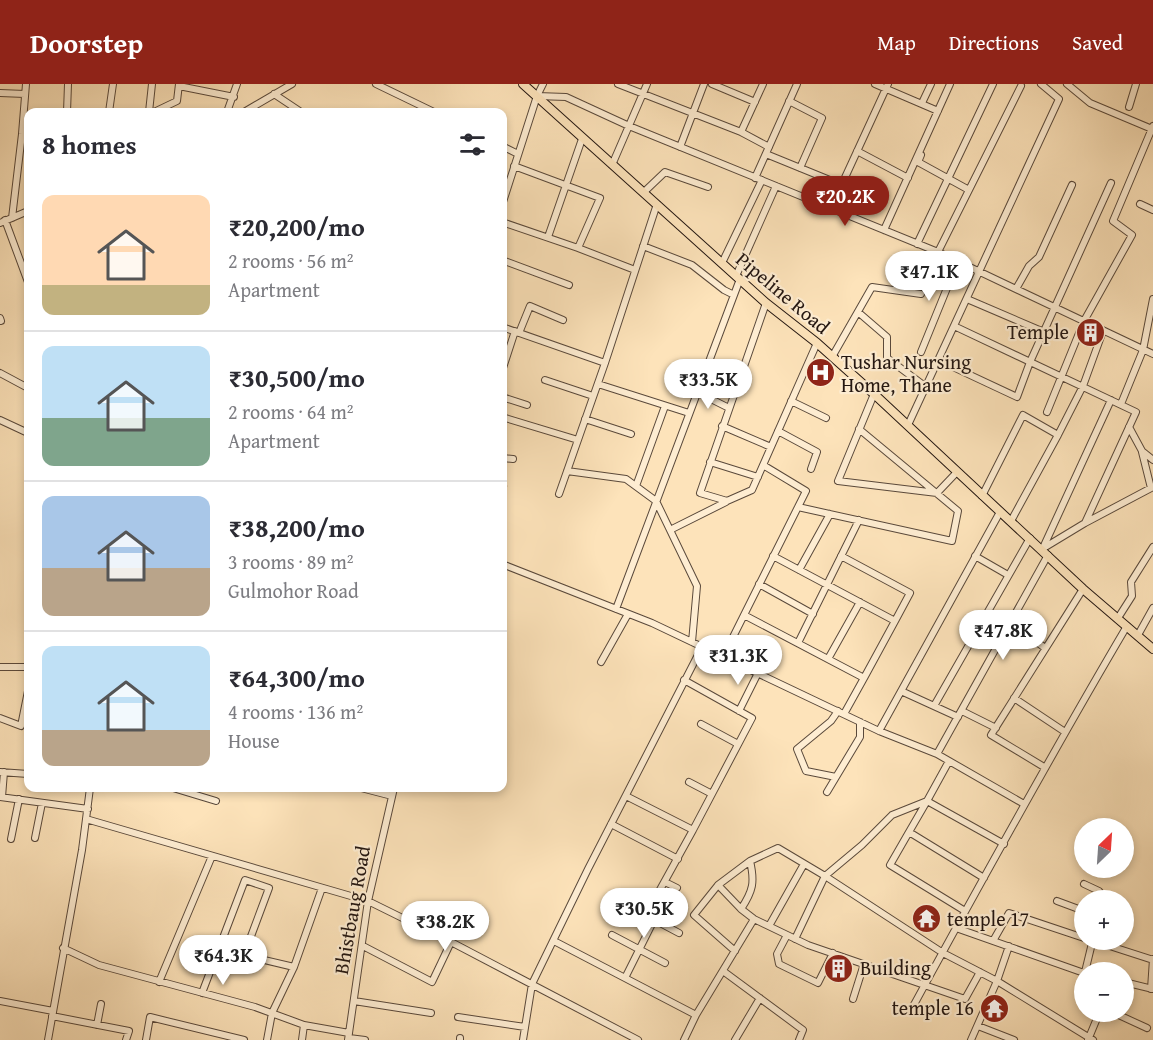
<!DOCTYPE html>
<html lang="en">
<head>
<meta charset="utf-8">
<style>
	body { margin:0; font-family:"Gentium Book Plus",serif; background:#f7f7f7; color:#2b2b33; height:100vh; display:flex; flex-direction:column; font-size:22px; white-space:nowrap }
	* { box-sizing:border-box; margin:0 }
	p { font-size:20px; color:#7c7c81 }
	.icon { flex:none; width:33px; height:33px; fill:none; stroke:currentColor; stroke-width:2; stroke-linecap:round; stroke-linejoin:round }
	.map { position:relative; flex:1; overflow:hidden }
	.sheet { position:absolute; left:24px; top:24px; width:483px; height:684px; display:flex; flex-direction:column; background:#fff; border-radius:12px; box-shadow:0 3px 9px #0003 }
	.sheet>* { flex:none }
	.needle { width:39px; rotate:25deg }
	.fabs { position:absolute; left:1074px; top:734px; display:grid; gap:12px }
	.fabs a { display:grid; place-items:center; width:60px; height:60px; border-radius:50%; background:#fff; box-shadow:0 3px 9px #0003; font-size:30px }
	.price { position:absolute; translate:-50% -51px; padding:0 14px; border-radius:21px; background:#fff; color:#222; font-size:20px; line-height:39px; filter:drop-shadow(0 2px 3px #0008) }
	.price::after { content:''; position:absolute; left:50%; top:36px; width:18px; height:14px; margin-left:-9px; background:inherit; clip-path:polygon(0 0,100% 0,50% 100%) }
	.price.on { background:#8f2418; color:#fff }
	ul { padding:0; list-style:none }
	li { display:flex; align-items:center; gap:18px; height:150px; padding:0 18px }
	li+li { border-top:2px solid #e1e1e2 }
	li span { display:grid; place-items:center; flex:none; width:168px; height:120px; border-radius:12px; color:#555 }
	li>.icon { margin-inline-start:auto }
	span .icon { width:72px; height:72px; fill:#fffc; stroke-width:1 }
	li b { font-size:26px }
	h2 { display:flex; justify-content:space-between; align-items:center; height:72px; padding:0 18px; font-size:26px }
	header { display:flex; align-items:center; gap:36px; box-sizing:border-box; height:84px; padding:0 30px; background:#8f2418; color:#fff }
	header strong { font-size:28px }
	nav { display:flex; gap:33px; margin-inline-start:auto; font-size:21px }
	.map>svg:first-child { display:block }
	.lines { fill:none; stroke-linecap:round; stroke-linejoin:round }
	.minor-casing { stroke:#5a493b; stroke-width:8 }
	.major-casing { stroke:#231611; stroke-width:10 }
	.minor { stroke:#feedd2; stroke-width:6 }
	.major { stroke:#fde3ba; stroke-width:8 }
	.labels { text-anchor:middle; stroke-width:4.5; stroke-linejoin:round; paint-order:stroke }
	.street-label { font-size:20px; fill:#231611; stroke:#feedd2 }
	.poi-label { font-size:20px; fill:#231611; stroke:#feedd2; text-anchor:start }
</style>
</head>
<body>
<header>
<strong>Doorstep</strong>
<nav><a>Map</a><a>Directions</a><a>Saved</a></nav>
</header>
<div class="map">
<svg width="1153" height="956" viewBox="0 0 1153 956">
	<rect width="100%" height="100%" fill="#fde3ba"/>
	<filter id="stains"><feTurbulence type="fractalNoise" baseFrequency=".00333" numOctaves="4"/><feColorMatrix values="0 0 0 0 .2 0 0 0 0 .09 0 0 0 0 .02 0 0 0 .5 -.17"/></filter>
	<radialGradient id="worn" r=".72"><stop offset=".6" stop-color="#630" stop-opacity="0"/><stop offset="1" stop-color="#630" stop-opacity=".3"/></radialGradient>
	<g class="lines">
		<defs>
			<path id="minor" d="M376,0L434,28
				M618,0L741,48L769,63
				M712,0L755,18
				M875,0L938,27
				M1067,0L1090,19L1152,45
				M179,2L234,13
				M0,9L25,10
				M274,10L301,28
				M537,12L566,13L629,42L938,168L1153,270
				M789,17L822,34L800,84
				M922,19L931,0
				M1129,23L1136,0
				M67,28L68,0
				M109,28L113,0
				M149,28L152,0
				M154,28L177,17L179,0
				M227,28L237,0
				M244,28L292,0
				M741,48L763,0
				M502,62L518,70
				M680,63L704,0
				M857,67L908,94
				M766,70L842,101
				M921,71L918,78L969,106
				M612,81L647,0
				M755,94L797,0
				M644,108L665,88L708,103
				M1140,120L1153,126
				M502,121L537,12L543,0
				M831,124L888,0
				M12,134L22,50L26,0
				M5,136L28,198
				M502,138L578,164L600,114L514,82
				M0,139L28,127
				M884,146L950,0
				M548,153L582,55
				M917,160L993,0
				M643,162L692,181L724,206L734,211
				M578,164L635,186
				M938,168L1021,2
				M502,176L569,201
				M722,179L762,96
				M736,192L776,102
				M1016,205L1029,182L1039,173L1072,101
				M967,215L1044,248
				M766,219L700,409L727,417L752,406L817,259
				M858,228L887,253V274L926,303
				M0,234L1,237
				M954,242L1136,328L1085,439
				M502,243L605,279
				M519,249L530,222L563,236
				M921,268L958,177
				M832,273L872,203L921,210
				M938,276L1017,313L1030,278L1111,99
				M502,287L515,247
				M0,289L28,304
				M545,296L593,312
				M598,300L689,329
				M697,308L729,324
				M874,310L838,397L937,409L957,388
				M502,313L527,321
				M791,317L826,334
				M1121,320L1143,266L1153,215
				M1047,328L1084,237L1132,151L1113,137L1153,42
				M502,333L578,356
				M585,335L631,350
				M0,336L28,349
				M908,341L1059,15L1041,0
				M722,342L771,363
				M1129,343L1142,367L1153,376
				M778,347L817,368L811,385
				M1142,368L1151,404
				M502,374L513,375
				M710,378L758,393
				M567,387L626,395L656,417L697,502L692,558
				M636,402L665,322
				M502,403L503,402
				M559,410L605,279L657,120
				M982,412L1023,331L1058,351L1083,302L1103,247
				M798,423L952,457L958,427L859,345
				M1011,437L1058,351
				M670,446L726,418
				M1042,465L1085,439L1153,403
				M1042,466L1111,316
				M773,472L895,537L864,594
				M841,472L910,509L895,537
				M975,472L1008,491
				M502,480L652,539L879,647L937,670L1024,720
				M799,486L830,430
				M759,500L813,530
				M616,525L740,195
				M744,531L864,594L844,630
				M1118,534L1132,512L1131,498L1153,463
				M1022,547L1045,564
				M1138,551L1153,524
				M798,559L859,436
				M723,573L806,407L763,381
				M828,575L860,518
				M601,578L628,530
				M0,583H28
				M684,596L752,634L693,746
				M901,607L958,633
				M1014,614L1065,648
				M934,622L1030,454
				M739,627L758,589
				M838,627L831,637L797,665L806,687L836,693L860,653V638
				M962,627L996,644
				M0,634L21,642L28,607
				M701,640L738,660
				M879,647L1000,428
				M937,670L1048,471
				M949,677L927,717L1004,760
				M1044,683L991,651L1083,505
				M0,688L28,690
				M689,698L712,710
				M173,704L216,717
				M361,704L392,712
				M827,708L836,693
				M626,712L693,746L646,831
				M0,713L88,725
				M2,713L4,688
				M86,735L368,817L451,858L638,956
				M611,740L678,775
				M909,748L890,781L965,827
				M35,754L42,719
				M11,755L19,715
				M665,798L677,804
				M1084,800L1099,807L1103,812V816
				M718,801L741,825C753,807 755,798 750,777L778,764L825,792L943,869L997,897L971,956
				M1057,817L1084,827
				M632,824L679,849
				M741,825L754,835L808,861L965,915L980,888
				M769,842L804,780
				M956,844L1084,889
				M612,851L665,879
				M787,851L777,870L779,880L818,899L833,869
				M795,855L825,792L862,761L892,731L927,717L909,748L984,794
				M1088,855L1153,876
				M554,857L696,931L684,956
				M993,857L1009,829L1084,854
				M363,862L432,898L451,858
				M1009,862L997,897L1093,956
				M63,864L99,881L255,923L304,941
				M218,865L294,883
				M735,867L694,831L718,801L750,777
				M723,887L803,946L799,956
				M1085,888L1093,855
				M625,894L654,836
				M159,898L212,772
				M1124,898L1153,905
				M1151,905L1153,875
				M202,909L245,796L269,804L244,871
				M853,915L864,880
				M0,917L53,927
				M354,917L431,929
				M1110,927L1147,944
				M910,928C981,798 1052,669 1127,542
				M696,931L754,835
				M52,932L129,947L126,956
				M458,933L525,943
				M97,941L101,920
				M978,942L1014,956
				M349,954L365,956
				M48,956L82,766L90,704
				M146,956L150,933L244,956
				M267,956L272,929L294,883L322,804
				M302,956L304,941L349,949
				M348,956L368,817L394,704
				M460,956V954
				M523,956L532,900L588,785L702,563
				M735,956L760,914
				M1088,956L1100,927"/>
			<path id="major" d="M523,0L766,219L817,259L874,310L1083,505L1153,565"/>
		</defs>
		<use href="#minor" class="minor-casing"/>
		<use href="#major" class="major-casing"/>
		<use href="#minor" class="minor"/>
		<use href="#major" class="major"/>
	</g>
	<defs>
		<symbol id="building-disc" viewBox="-11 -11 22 22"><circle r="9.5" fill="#8f2418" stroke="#feedd2"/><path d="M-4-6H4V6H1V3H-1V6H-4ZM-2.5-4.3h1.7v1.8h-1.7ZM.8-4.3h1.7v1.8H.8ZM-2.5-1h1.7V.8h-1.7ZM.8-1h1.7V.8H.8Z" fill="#fff"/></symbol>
		<symbol id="hospital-disc" viewBox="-11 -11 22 22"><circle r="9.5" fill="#8f2418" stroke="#feedd2"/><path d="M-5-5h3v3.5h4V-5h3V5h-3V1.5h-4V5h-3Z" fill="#fff"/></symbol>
		<symbol id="temple-disc" viewBox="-11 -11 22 22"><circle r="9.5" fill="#8f2418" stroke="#feedd2"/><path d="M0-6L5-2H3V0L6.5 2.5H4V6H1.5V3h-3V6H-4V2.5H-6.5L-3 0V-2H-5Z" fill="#fff"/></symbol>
	</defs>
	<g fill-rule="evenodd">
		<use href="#building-disc" x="1074" y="232" width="33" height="33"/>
		<use href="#hospital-disc" x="804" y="272" width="33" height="33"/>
		<use href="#temple-disc" x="910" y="818" width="33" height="33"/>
		<use href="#building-disc" x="822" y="868" width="33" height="33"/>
		<use href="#temple-disc" x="978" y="908" width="33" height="33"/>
	</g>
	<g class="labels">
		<g class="street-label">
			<text transform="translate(783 209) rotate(40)" y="7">Pipeline Road</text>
			<text transform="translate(352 826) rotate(-80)" y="7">Bhistbaug Road</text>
		</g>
		<g class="poi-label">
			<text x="1069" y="255" text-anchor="end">Temple</text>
			<text x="841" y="285">Tushar Nursing<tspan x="841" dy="23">Home, Thane</tspan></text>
			<text x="947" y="842">temple 17</text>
			<text x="860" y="891">Building</text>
			<text x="974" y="931" text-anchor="end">temple 16</text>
		</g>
	</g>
	<rect width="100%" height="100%" filter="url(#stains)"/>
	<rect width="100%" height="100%" fill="url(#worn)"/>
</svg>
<div class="fabs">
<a><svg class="needle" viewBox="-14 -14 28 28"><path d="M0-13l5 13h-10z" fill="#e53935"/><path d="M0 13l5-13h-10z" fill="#7c7c81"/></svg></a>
<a>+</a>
<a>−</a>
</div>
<b class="price on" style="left:845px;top:143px">₹20.2K</b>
<b class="price" style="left:929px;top:218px">₹47.1K</b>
<b class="price" style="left:708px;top:326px">₹33.5K</b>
<b class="price" style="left:1003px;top:577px">₹47.8K</b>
<b class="price" style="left:738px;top:602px">₹31.3K</b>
<b class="price" style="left:644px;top:855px">₹30.5K</b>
<b class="price" style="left:445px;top:868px">₹38.2K</b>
<b class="price" style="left:223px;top:902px">₹64.3K</b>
<section class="sheet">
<h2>8 homes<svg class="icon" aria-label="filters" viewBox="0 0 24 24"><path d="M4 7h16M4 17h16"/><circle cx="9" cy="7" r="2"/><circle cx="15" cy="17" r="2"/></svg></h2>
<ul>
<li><span style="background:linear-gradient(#ffd9b3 75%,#c2b280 0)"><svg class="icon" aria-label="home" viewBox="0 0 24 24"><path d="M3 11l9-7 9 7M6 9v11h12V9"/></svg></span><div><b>₹20,200/mo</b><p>2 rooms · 56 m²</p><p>Apartment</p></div></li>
<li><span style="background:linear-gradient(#bfe0f5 60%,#7fa58c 0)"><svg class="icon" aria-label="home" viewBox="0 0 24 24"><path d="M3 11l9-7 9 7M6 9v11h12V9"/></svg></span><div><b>₹30,500/mo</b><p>2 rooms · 64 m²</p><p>Apartment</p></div></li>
<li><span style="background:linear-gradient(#a9c7e8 60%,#b9a48a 0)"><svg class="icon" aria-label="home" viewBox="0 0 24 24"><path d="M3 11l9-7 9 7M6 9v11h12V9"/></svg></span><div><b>₹38,200/mo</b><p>3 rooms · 89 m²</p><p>Gulmohor Road</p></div></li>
<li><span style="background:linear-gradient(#bfe0f5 70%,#b9a48a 0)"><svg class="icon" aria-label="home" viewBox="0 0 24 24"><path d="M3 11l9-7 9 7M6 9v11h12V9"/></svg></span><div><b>₹64,300/mo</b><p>4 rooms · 136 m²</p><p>House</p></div></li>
</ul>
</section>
</div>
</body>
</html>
